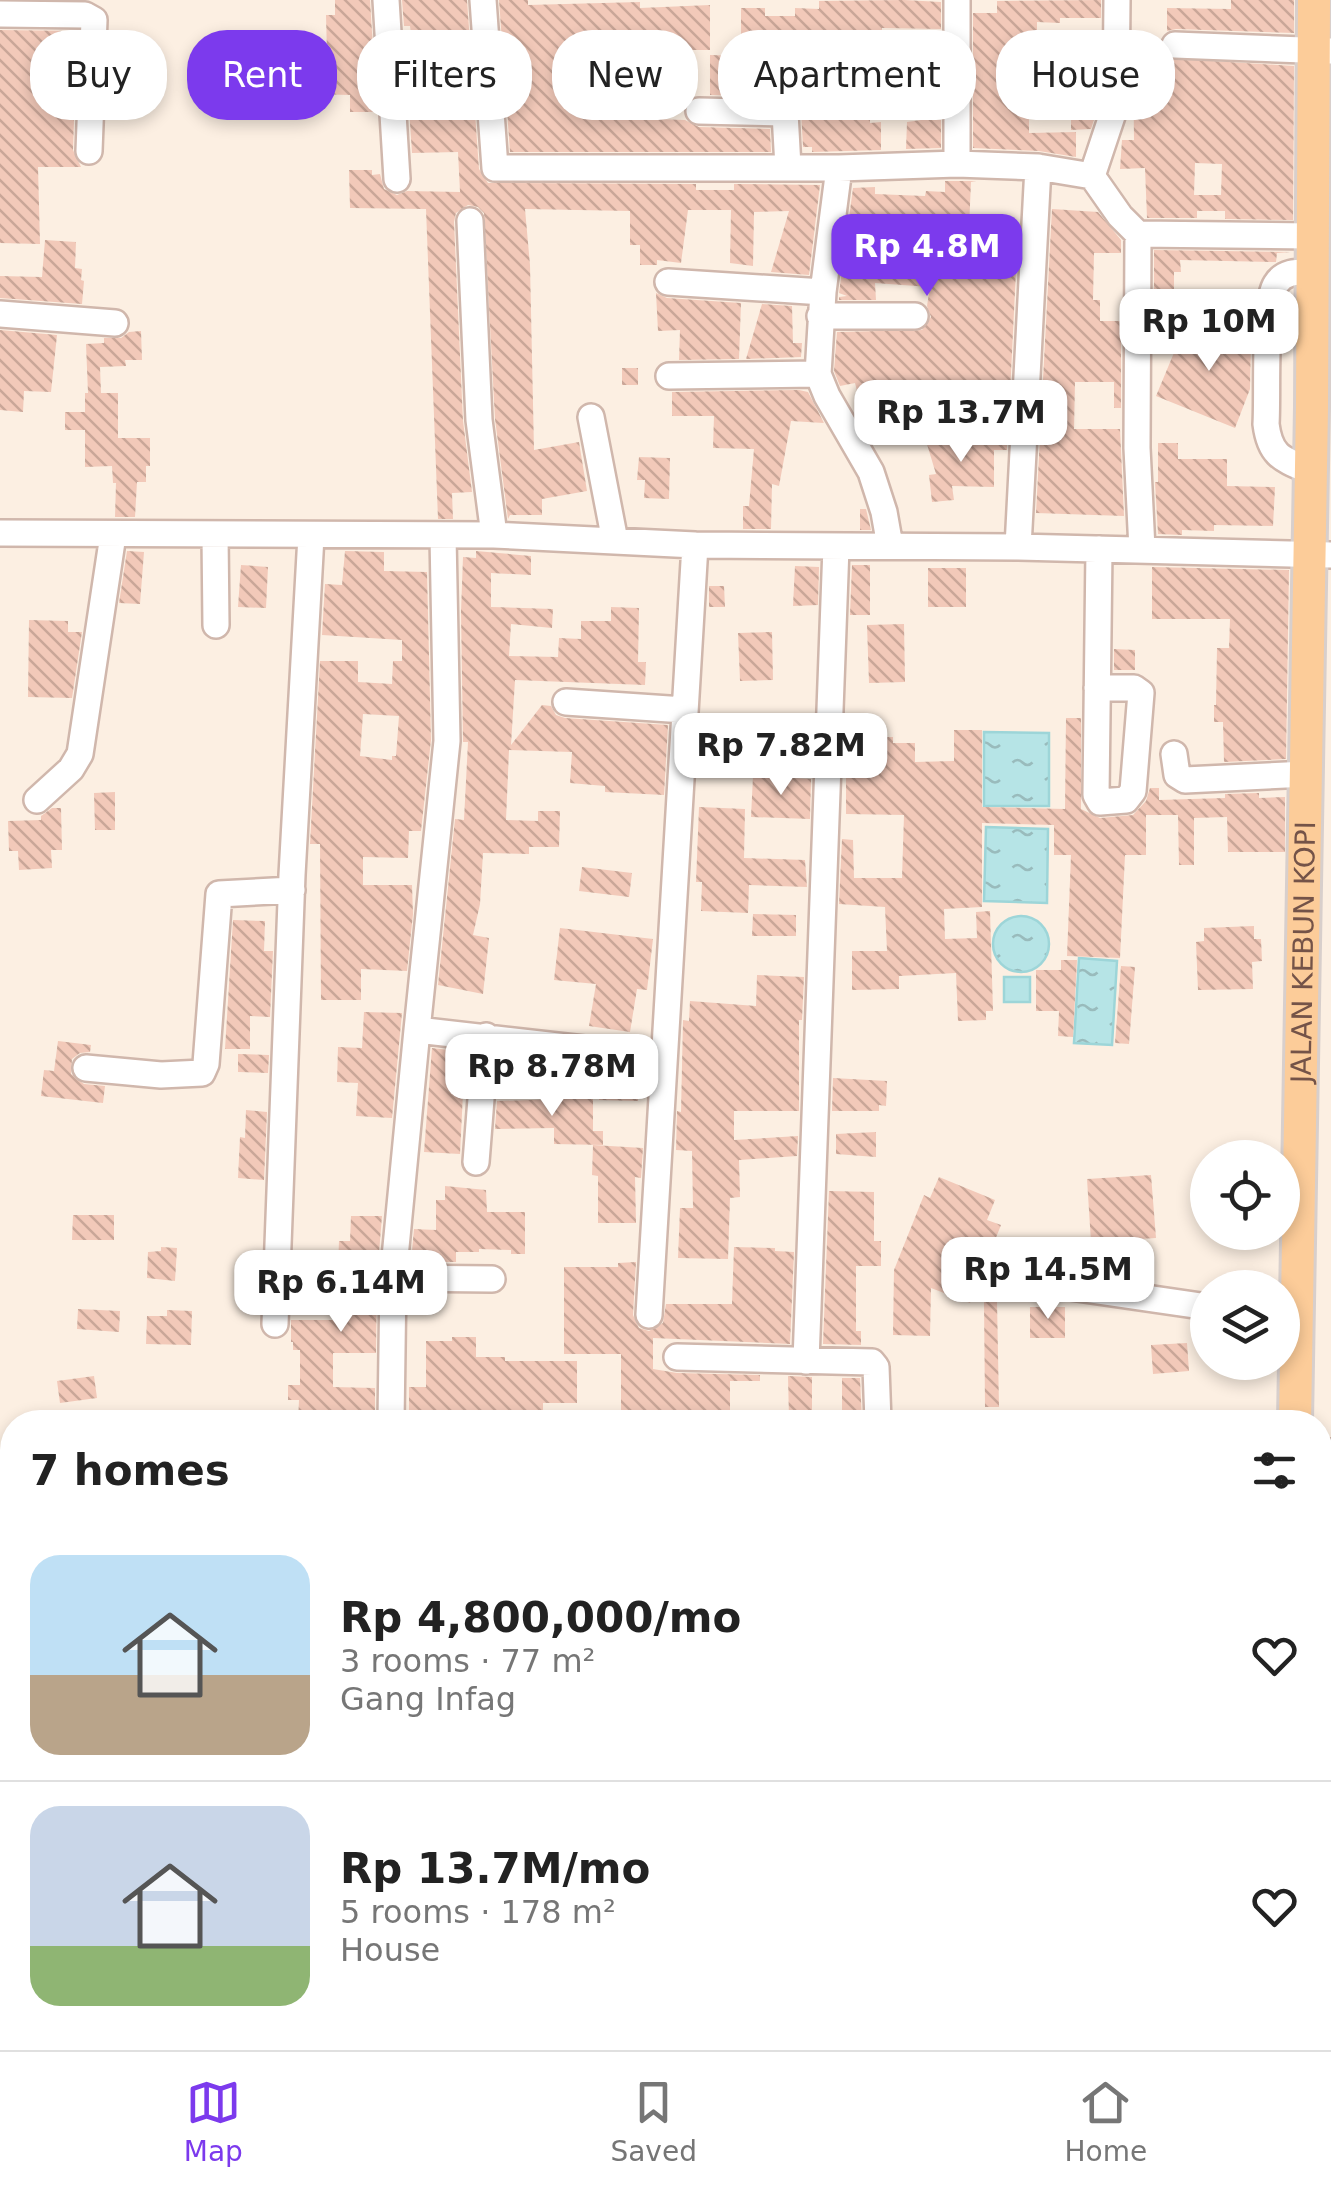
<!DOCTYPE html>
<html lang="en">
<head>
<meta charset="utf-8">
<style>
	body { margin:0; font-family:"DejaVu Sans",sans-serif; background:#f6f6f6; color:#222; height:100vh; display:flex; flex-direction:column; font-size:38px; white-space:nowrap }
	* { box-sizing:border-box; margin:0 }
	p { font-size:32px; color:#767676 }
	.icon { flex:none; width:55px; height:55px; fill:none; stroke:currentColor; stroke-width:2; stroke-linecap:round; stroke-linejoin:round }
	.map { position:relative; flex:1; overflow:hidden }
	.sheet { position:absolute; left:0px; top:1410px; width:1332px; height:640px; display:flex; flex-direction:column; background:#fff; border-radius:40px 40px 0 0; box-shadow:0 5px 15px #0003 }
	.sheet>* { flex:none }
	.banner { position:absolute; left:30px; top:30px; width:1272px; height:90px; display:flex; gap:20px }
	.buttons { position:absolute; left:1190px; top:1140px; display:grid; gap:20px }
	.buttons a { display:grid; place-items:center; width:110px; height:110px; border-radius:50%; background:#fff; box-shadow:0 5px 15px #0003; font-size:50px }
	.price { position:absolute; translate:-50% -85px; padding:0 22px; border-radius:20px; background:#fff; color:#222; font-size:32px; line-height:65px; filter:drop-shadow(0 2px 5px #0008) }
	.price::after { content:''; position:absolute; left:50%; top:60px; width:30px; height:22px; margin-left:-15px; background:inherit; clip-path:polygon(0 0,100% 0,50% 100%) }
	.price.on { background:#7c3aed; color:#fff }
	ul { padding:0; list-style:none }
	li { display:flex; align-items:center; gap:30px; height:250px; padding:0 30px }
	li+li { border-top:2px solid #e0e0e0 }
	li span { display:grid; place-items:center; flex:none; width:280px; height:200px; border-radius:30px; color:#555 }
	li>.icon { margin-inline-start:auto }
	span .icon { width:120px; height:120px; fill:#fffc; stroke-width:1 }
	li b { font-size:42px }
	h2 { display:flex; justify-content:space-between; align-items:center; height:120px; padding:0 30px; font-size:42px }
	.chip { padding:0 35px; border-radius:40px; background:#fff; box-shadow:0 5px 15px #0003; font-size:35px; line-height:90px }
	.chip.on { background:#7c3aed; color:#fff }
	.menu { display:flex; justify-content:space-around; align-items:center; height:140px; border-top:2px solid #e0e0e0; background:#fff; font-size:28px; color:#767676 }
	.menu a { display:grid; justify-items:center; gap:5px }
	.menu .on { color:#7c3aed }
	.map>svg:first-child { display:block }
	.water { fill:url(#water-ripples); stroke:#9dd5d8; stroke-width:2.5 }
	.building { fill:url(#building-back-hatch); fill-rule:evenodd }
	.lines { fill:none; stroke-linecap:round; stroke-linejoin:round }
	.minor-casing { stroke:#d0b7ac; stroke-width:30 }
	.major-casing { stroke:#d8cfcc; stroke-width:38 }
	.minor { stroke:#fff; stroke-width:25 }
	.major { stroke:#fccc99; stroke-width:32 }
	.labels { text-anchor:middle; stroke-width:8; stroke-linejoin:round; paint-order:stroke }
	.street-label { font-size:28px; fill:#745348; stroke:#fff3e8 }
</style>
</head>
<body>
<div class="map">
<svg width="1331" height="2050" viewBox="0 0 1331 2050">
	<defs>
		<pattern id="water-ripples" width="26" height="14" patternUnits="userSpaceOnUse" patternTransform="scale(2.5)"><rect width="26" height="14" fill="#b6e4e6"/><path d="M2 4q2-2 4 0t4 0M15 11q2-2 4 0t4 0" fill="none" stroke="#99bbbc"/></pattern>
		<pattern id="building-back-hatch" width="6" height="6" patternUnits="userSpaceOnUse" patternTransform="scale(2.5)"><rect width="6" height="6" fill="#f2c9b9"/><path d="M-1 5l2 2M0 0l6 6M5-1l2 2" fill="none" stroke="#c9a698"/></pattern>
	</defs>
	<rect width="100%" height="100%" fill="#fcefe2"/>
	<path class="water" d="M984,732L1049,733V806H984Z
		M986,827L1048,829L1047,903L984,901Z
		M993 944a28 28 0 1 1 56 0a28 28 0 1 1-56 0Z
		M1079,958L1117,961L1112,1045L1074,1043Z
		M1004,977H1030V1002H1004Z"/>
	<path class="building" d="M335,0H370L377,112H350V95L309,94L305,53L327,54L326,15H335Z
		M402,0H467L479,169L488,183L696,184V190H734V184L820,185L809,275L771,272L789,211L754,212L753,266L730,263L731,210H688L681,263L657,260V265H640V245H630V211L525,209L530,265L534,450L579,442L587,491L542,499V515H510L508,519L495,419L484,213L478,207L468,205L456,213L454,222L463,421L472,492L452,493L453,519H438L426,209L350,208L349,170H372V175L380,174L384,189L397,195L407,191L460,192L458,152L412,153L406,62L422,61L420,34H411L410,26H404Z
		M499,0H528V5L640,2V8L710,5V50H686V48L622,50L620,84H584V112H637V106H654V119L685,120L699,127L770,129L771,152H510Z
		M904,0L941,2V29L882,28V41L799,40L790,42L784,52H741V8H765V16H795V8L819,9V1Z
		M1101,0V18H1060V23L1037,22V56H1061V79L1029,78V133L1076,132V157L1039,151L973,148V13H997V1Z
		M1231,0H1294V33L1176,29L1167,31V8L1231,9Z
		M0,30L77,31L73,150L81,167H38L40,244L0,243Z
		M117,30L138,32L136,54L115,52Z
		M710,55L743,56L742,96L710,95Z
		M1133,56L1294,66L1293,220L1225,219V211H1197V218H1147L1145,168L1120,169L1122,140H1134ZM1195,163L1222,164L1221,195H1194Z
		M789,68L799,72L855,73L853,118H870V123L881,122V150L812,152V147H803L801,111L798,104L788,97Z
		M908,74H941V90L907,89Z
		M1100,81V101L1091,129L1071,130V108H1077V82Z
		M921,120H941V148L906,149L907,122Z
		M945,181H976L971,182L969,228L1018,229L1010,394H969V382L903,381L911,426L868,435L855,383L840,386L834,371L837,332L922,330L931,317L927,306L930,287L875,283L876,300H839V297L847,296L839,293L853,188L875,187V194L925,196L926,191L945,192ZM921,225L953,227V275L917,270Z
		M1052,209L1098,212L1121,240V253H1094L1093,300H1100V321H1121V408H1114V382H1075L1074,429H1120L1124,516L1036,513Z
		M45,240L76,242L75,268L82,269L81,280L84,281L82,304L0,298V276L42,277Z
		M1154,250L1291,252L1277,253L1276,262L1180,260L1181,272H1174V307H1154Z
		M656,293L667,298L741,303L739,359L679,360L680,330L658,331Z
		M762,304L792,306L793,343H802L801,357L746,359Z
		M1188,319L1251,344L1250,389L1235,428L1156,396Z
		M0,330L57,335L51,392L24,391L23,412L0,410Z
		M141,331L142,360H125L126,366L100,367L101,393H118V438H150V466H146V482H137L135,517H115L116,483H113L112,466L85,467V430H65V412H85V393H88L86,344L104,343V338H121L129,332Z
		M622,368H638V385H622Z
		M799,390L808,392L824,423L791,421L779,486L772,484L771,529H743V506H749L754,449L713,448L714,416H672V392Z
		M929,430L935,439L943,442H1007V450H994V487L952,486L954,500L932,502L929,475L936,474L923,431Z
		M1158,443H1178V459H1227V486L1275,487L1273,526L1214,525V531L1182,530V535L1158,534L1155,482H1158Z
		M639,457L670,458L669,499L644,498L645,480H637Z
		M860,509H866L871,530H860Z
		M127,551L144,552L140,604L119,603Z
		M345,551L384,552V571L427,572L431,740L421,831H409L408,858L363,857V885H412L413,914L407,971L361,969V1000H321L320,844H310L320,661H358V682L392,684L393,661H402V640L322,635L325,584L342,585ZM363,714L399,716L396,756H392V760L360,756Z
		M476,551L531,556V575L491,573V607L553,609L552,628L511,624L509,656L558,657L559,638L581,639V621H611V607L639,608L638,662H646L645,685L515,680L511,745L542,705L551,706L556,715L565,718L668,725L664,795L605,792V786L570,783L572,752L509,750L506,820L538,821V811H560L559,847H529V854L483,853L480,904L473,935L489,938L483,994L438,985L455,819L464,820L468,742H463L461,612L463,557L476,558Z
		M241,565L268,567L266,608L238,607Z
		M852,565H870V615H850Z
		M795,566L819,567L818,605L793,606Z
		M1152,567L1289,570L1286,759L1224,762L1223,722H1214V705H1216L1217,648H1229L1230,619H1152Z
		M928,568H966V607H928Z
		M709,586H724L725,607H709Z
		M29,620L68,621V632H82L72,698L28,697Z
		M904,624L905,682L869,683L867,625Z
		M772,632L773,680L740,681L738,633Z
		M1114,649L1135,650V670H1114Z
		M1066,718H1081V809L1100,818L1133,815L1146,801L1150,788H1159V800L1225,798V794L1259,793V798L1285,797V852H1228L1227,817L1194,818V865H1179L1178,815H1146V855H1125L1120,958L1067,956L1071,855H1054V825L982,823V907L944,909L945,939L977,938L976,912L990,911L993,1011H986V1020L958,1021L956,973L899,976V989L852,990V951H887L885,907L839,904L842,839L853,840L854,878H902L904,815L846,814V737H893V743H915V762L954,761V730H982V807L1065,809Z
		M763,728H813L812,753H715L716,730Z
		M753,776L811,779L810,819L751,817Z
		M115,792V830H95L94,793Z
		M699,807L745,809L744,858L805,860L807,887L749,885L748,913L701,911L702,882H696Z
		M52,808H61L62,850H51L52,868L19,870L18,851H9L8,821L41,820V816Z
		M582,867L632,873L629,897L579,891Z
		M753,914L796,915V936H752Z
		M233,920L265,921L264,951H273L270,1017L250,1016V1049H225Z
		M1254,926V939H1261L1262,961L1252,962L1253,989L1198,990L1196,942L1204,941V928Z
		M560,928L653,939L647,990L637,989L630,1032L589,1026L596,984L554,980Z
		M1061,960H1077L1073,1037L1058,1036L1059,1011H1036V970H1061Z
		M1121,966L1135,967L1129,1044L1115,1043Z
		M757,975L804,977L802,1020H799V1111H734V1140L798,1136L797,1156L739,1160L740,1197L730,1198L728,1259L678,1258L680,1208H693L692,1151L676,1150L677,1111L681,1112L683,1020L689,1021L690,1001L756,1006Z
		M364,1012L402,1013L392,1118L356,1116L358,1083L337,1082L338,1047L362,1048Z
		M58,1041L91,1045L90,1052L80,1053L72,1059L71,1074L84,1084L105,1086L103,1103L41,1096L44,1070L54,1071Z
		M432,1048L465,1052L460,1154L424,1152Z
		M238,1054L269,1055L268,1073L238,1072Z
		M833,1078L887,1081L886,1106L879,1105V1111H832Z
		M599,1079L638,1080V1101L599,1100Z
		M593,1098V1131H603V1145L554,1144V1128L495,1129L497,1101Z
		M246,1110L267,1112L264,1180L238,1178L240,1137L245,1138Z
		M876,1132V1157L836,1154V1134Z
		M593,1145L643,1148L641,1178L635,1177L636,1223H598V1176L592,1175Z
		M1151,1175L1156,1238L1091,1242L1087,1179Z
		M939,1177L995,1200L987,1220L1001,1225L970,1303L931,1288L930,1336L893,1335L894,1270L924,1195L930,1198Z
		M445,1186L486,1190L487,1212H525V1254H511V1250L479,1249V1252H456V1262H411L414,1229L436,1230V1200H445Z
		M829,1191L874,1192V1241H881V1266H856V1331H861V1345L823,1344Z
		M73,1215H114V1240H72Z
		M351,1216H382L377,1278L376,1353H333V1387L375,1388V1422H298L299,1400H288V1385H300V1350H293V1342H291V1320H334V1295H347V1268L338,1267L339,1241H350Z
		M161,1247L177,1248L175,1281L147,1278L148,1252L161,1251Z
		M734,1247L775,1248V1251L794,1252L790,1344L653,1338V1369L677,1373L760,1375V1381H730V1422H627V1413H621V1354H564V1267H618V1263L636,1262L633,1315L639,1328L649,1331L663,1323L666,1304H732Z
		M997,1301L999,1407H985L984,1302Z
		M1030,1307H1065V1338H1030Z
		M78,1309L120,1311L119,1332L77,1329Z
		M167,1310L192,1311L191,1345L146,1344L147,1316H167Z
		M452,1337H476V1357H505V1361H577V1403H543V1422H452V1413H409V1387H426V1341H452Z
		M1187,1343L1189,1371L1153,1374L1151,1345Z
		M94,1376L97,1398L60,1403L57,1381Z
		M788,1376L812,1377V1419H789Z
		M842,1378H860L862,1422H842Z"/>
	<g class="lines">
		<defs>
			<path id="minor" d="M386,0L397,179
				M483,0L495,168H839L957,164L1038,167L1092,176L1120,216L1138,234L1137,448L1142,549
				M957,0V164
				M0,14L85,15L94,20L89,151
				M1175,45L1331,51
				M799,56L955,58
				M699,111L785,113L788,167
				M839,168L823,292L818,374L827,396L871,472L884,512L890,546
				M1092,176L1116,104L1117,0
				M470,221L479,420L494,535
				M1138,234L1311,236
				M668,282L823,292
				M0,314L115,323
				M820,316H915
				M669,376L818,374
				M591,417L615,541
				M944,426H1022
				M1310,471C1282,459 1270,456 1266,424C1268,395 1263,303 1276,284C1284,271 1298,272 1311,272
				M0,533L494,535L695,545L1018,547L1331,555
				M215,535L216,625
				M443,536L447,741L417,1030L664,1058
				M1018,547L1038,167
				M1097,688H1134L1141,693L1133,791L1126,800L1100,802L1096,795L1099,549
				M566,702L684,710
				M1174,754L1177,775L1185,780L1307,774
				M37,800L71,769L80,754L113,535
				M86,1068L161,1075L202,1073L206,1064L219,894L292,890
				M476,1162L486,1036
				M995,1276L1208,1307
				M393,1278L492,1279
				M649,1315L695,545
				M275,1324L292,875L311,536
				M677,1357L872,1362L876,1367L878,1422
				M806,1361L836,547
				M391,1422L393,1278L417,1030
				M1320,1452H1331
				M8,1623L12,1649
				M0,1746H12
				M1320,1888H1331
				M1320,1950H1331
				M0,1968H12
				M682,2038V2050
				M760,2038V2050
				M868,2038V2050
				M110,2050L111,2038
				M163,2050V2038
				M270,2050L271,2038
				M538,2050L539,2038"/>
			<g id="major">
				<path id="s1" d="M1295,1422L1312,407L1314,0"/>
				<path d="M1291,2050V2038"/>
			</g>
		</defs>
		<use href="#minor" class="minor-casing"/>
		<use href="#major" class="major-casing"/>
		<use href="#minor" class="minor"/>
		<use href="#major" class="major"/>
	</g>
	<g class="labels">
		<g class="street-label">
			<text dy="10" stroke="none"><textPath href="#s1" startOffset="470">JALAN KEBUN KOPI</textPath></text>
		</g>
	</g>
</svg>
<div class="buttons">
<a><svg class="icon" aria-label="locate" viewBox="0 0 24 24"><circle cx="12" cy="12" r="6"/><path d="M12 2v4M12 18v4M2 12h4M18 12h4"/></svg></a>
<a><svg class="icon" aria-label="layers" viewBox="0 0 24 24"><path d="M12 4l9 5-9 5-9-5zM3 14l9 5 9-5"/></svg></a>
</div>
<b class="price on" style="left:927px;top:299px">Rp 4.8M</b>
<b class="price" style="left:1209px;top:374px">Rp 10M</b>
<b class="price" style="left:961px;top:465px">Rp 13.7M</b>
<b class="price" style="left:781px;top:798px">Rp 7.82M</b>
<b class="price" style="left:552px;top:1119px">Rp 8.78M</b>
<b class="price" style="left:1048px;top:1322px">Rp 14.5M</b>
<b class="price" style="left:341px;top:1335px">Rp 6.14M</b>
<div class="banner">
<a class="chip">Buy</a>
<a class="chip on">Rent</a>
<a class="chip">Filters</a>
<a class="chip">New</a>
<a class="chip">Apartment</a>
<a class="chip">House</a>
</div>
<section class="sheet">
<h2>7 homes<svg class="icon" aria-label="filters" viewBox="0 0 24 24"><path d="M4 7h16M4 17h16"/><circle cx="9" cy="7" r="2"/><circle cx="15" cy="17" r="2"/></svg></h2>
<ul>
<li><span style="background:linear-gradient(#bfe0f5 60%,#b9a48a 0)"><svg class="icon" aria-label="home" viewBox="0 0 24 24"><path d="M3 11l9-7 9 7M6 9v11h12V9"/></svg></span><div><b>Rp 4,800,000/mo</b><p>3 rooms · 77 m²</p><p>Gang Infag</p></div><svg class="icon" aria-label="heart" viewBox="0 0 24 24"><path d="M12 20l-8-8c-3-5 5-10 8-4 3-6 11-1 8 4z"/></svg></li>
<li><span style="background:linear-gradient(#c9d6e8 70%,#8fb573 0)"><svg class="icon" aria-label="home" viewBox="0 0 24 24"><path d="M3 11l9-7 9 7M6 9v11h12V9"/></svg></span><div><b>Rp 13.7M/mo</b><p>5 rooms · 178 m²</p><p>House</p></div><svg class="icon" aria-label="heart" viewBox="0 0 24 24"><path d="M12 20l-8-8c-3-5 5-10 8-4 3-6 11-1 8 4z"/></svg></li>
</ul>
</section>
</div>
<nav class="menu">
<a class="on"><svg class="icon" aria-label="map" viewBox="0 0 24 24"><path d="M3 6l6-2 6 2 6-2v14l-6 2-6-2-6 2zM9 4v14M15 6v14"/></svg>Map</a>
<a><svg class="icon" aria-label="saved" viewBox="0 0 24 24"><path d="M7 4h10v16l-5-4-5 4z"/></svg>Saved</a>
<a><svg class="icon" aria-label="home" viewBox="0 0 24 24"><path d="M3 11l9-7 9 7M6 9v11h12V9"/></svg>Home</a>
</nav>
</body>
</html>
